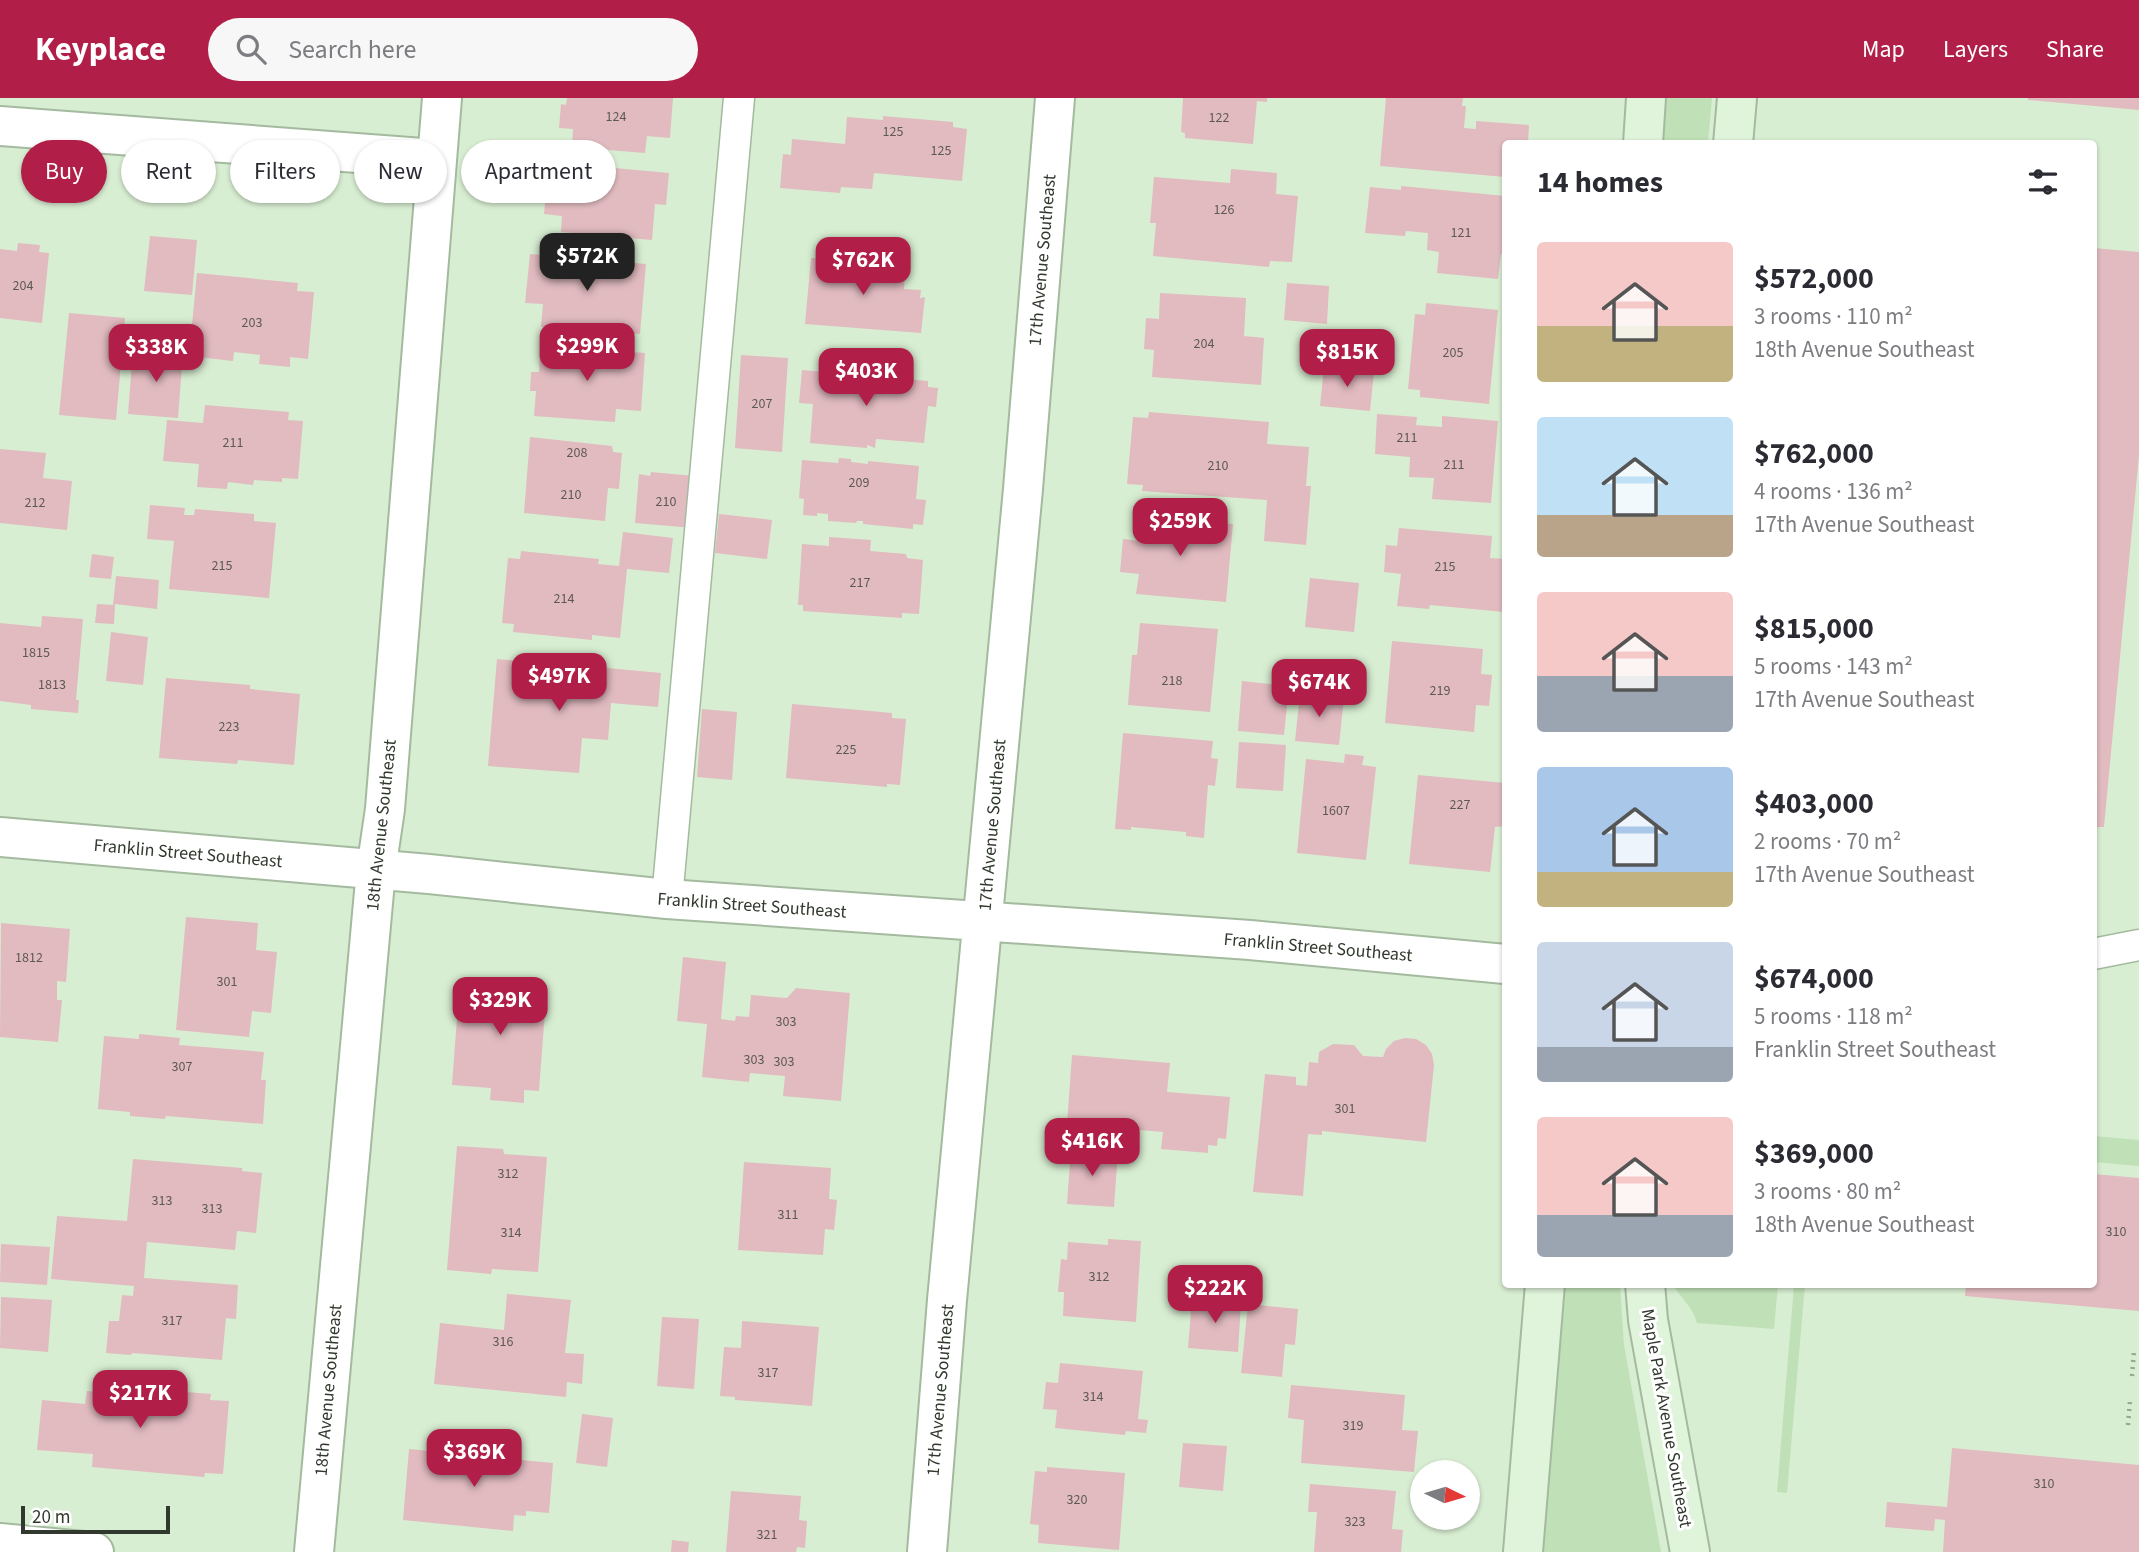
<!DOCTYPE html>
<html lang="en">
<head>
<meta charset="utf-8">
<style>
	body { margin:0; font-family:"Source Sans 3",sans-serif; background:#f7f7f7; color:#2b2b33; height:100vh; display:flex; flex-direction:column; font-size:26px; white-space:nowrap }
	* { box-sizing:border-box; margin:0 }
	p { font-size:23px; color:#7c7c81 }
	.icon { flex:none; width:38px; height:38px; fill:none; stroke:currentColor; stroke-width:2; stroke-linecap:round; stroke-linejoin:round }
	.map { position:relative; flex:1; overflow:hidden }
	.panel { position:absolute; left:1502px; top:42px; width:595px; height:1148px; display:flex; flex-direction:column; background:#fff; border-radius:7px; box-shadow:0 2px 5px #0004 }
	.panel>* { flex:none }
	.guide { position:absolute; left:21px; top:42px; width:665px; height:63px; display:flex; gap:14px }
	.needle { width:46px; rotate:95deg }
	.fabs { position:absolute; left:1410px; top:1362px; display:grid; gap:14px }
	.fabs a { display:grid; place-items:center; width:70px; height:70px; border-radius:50%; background:#fff; box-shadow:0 2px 5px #0004; font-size:35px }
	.scale { position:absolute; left:21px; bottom:18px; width:149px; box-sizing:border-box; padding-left:7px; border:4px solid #31392e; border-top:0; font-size:19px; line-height:24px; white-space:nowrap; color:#31392e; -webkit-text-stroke:5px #fff; paint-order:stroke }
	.price { position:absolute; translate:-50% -60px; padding:0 16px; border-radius:14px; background:#b11f48; color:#fff; font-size:23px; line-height:46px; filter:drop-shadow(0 2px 4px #0008) }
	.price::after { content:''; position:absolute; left:50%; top:42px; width:21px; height:16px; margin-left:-10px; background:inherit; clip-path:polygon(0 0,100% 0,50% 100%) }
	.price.selected { background:#222; color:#fff }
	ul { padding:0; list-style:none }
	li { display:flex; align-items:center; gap:21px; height:175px; padding:0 35px }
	li span { display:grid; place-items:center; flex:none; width:196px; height:140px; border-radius:7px; color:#555 }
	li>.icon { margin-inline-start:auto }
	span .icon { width:84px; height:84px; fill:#fffc; stroke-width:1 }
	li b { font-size:30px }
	h2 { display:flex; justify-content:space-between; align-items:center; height:84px; padding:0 35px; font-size:30px }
	.pill { padding:0 24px; border-radius:32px; background:#fff; box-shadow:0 2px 5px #0004; font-size:24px; line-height:63px }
	.pill.selected { background:#b11f48; color:#fff }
	header { display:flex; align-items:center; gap:42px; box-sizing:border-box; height:98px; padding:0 35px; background:#b11f48; color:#fff }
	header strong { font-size:33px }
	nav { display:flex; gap:38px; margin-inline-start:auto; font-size:24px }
	.search { width:490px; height:63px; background:#f7f7f7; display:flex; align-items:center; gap:18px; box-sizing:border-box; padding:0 24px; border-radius:38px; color:#7c7c81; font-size:26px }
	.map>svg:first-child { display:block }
	.green { fill:#c0e1b7 }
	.building { fill:#e1bbbf }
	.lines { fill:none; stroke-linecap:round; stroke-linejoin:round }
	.lane-casing { stroke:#a4ba9f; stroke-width:33 }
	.street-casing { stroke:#a4ba9f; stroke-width:42 }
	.secondary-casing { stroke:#a4ba9f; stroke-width:42 }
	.path { stroke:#96a691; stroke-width:4.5; stroke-dasharray:2 5; stroke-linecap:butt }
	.lane { stroke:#fff; stroke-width:30 }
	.street { stroke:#fff; stroke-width:38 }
	.secondary { stroke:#e0f3db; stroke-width:38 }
	.labels { text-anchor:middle; stroke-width:6; stroke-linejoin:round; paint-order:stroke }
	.number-label { font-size:14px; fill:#5d5a52 }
	.street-label { font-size:18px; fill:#31392e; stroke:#fff }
</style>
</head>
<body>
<header>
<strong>Keyplace</strong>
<div class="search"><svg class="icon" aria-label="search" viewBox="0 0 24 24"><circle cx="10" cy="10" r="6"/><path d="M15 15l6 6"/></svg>Search here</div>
<nav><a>Map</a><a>Layers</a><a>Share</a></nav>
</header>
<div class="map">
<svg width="2139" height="1454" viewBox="0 0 2139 1454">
	<rect width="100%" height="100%" fill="#d8eed2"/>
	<path class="green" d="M1666,0H1712L1708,45L1662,46Z
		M2093,1038L2139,1042V1068L2093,1064Z
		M1566,1187H1620L1624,1247L1661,1454H1541Z
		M1673,1187H1778L1774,1231L1697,1225C1692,1207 1682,1202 1673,1187Z
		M1794,1187H1805L1787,1395L1777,1394Z"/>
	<path class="building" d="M567,0H673L670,40L647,38L645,55L572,49L573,31L559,30L561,6L566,7Z
		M1183,0H1267V4L1257,3L1253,46L1185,40V35L1181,34Z
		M1386,0H1463L1462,8H1466L1464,30L1476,31V23L1529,27L1528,46H1505V79L1380,68Z
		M2028,0H2139V12L2028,2Z
		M883,18L953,24V29L967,31L962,83L874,75L872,91L841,89L840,95L780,90L783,56L791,57L792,41L845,46L847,19L883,22Z
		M549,64L669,75L666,107L655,106L652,142L561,134L562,118L544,116Z
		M1231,71L1277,75L1276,96L1298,98L1292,164L1270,163L1269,169L1153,158L1156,125H1150L1154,79L1230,85Z
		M1401,88L1505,98V157L1501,156L1498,181L1437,175L1439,154L1427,152L1428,135L1406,133L1405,138L1365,135L1370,89L1401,92Z
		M150,138L197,142L192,197L144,193Z
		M18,145L40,147L39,154L49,155L42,225L0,220V151L17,153Z
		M2093,150L2139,154V357L2104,729H2093Z
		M530,156L646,166L640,236L541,229L543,206L525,205Z
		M811,160L906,167L904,191L921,192L920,200L925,199L921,235L805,226Z
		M197,175L298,185L297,193L314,194L308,261L290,259V269L259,266L260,257L234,254L233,263L189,258Z
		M1287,185L1329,188L1327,226L1284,222Z
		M1160,195L1246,200L1244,238L1264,240L1261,287L1152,279L1154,252L1144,251L1146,220L1159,221Z
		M1426,205L1498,212L1489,306L1420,299V292L1408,291L1415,216L1425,217Z
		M69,215L125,220L116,322L59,317Z
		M540,248L645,255L641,313L616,311L615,324L534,318L536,293H530L531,274H539Z
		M133,251L183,255L178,320L128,316Z
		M741,257L788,260L782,354L735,350Z
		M1324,269L1374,274L1370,313L1320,308Z
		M802,272L928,283V289L938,290L936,309L928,308L924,345L876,341L875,350L867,347V350L810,345L813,306L799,305Z
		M205,307L289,314L288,322L303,323L298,381L282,380V384L254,382L253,387L228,384L227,391L197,389L199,366L163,363L167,322L203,325Z
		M1149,314L1269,324L1267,346L1309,349L1306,388H1311L1306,447L1264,443L1267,402L1142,393L1143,387L1127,386L1133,319L1148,320Z
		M1377,316L1417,319L1416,327L1442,329V318L1498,323L1491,405L1432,401L1434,380L1409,379L1410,359L1375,356Z
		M530,339L612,348L613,354L622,355L619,391L608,390L605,423L524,415Z
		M0,351L46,355L43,380L72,383L67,432L0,425Z
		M839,360L851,361V364L868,366V363L919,368L916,401L926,402L923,427L913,426V431L863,426V423H857L856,425L828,423V416L817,415V418L803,417L804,401L799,400L802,362L838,365Z
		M651,374L694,378L693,430L635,425L639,376L650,378Z
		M150,407L185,410L184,417H194L195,411L254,416V423L276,425L269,500L169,491L174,443L147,441Z
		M719,416L772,422L767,461L715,455Z
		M1142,417L1233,426L1226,504L1136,496L1139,476L1120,474L1123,441L1140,443Z
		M1399,430L1492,438L1490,460L1505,461L1504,514L1430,507L1429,511L1397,508L1401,476L1384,474L1386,447L1397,448Z
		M623,434L673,440L669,475L627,471L620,540L592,537V542L513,534L514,526L502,525L508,460L520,461L521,453L599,461L598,466L619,468Z
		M829,439L871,442L870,453L906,456L907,460L923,462L919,516L902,515V520L803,513V507H798L802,446L829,448Z
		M92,456L114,459L111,481L89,479Z
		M116,478L159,482L157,511L115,506L114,526L95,525L97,506L113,507Z
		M1310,480L1359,485L1354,534L1305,529Z
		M42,518L83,521L76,602H79L78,615L31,611V607L0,603V525L41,529Z
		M1140,525L1218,531L1210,614L1128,607L1132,557H1137Z
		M111,534L148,539L143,587L106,583Z
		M1392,543L1483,551L1481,576L1492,577L1489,608L1476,607L1474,634L1385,625Z
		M497,561L539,565L537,587L573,590L575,567L661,575L658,609L611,605L608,642L582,640L579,675L488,668Z
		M166,580L250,587V591L300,596L294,667L238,662L237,666L159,660Z
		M1242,583L1289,588L1284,637L1238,633Z
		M1300,595L1344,600L1339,647L1295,643Z
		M792,606L892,615V620L906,621L900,687L887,686V689L786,680Z
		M702,611L737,614L732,682L697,679Z
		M1123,635L1213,643L1211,660L1218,661L1215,688L1208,687L1204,740L1186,738V734L1131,729V732L1115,731Z
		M1239,644L1286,647L1283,693L1236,690Z
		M1345,656L1364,658L1362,667L1376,669L1366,762L1297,755L1306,661L1344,665Z
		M1418,677L1505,685V728L1495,729L1490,774L1409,766Z
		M186,819L258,825L256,852L277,854L271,915L252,913L249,939L176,932Z
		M1,825L70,831L66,884L57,883V902H62L58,944L0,939Z
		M683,859L726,864L721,921L735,923L736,918L749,919L751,897L787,900L796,890L850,895L841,1003L783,998L785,978L750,975L749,984L702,979L707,926L677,923Z
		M460,880L547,887L539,993L524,992V1005L490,1002L491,990L452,987Z
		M139,936L180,940L179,947L264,954L261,982H266L263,1026L166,1018L165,1021L130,1018V1014L98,1011L104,938L139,941Z
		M1405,940L1416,941L1426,947L1432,956L1434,967L1426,1044L1322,1033V1037L1308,1036L1303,1098L1253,1094L1265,976L1296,979V987L1307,988L1309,964L1318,965L1319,954L1333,946L1354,947L1363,958L1383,959L1386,951L1394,943Z
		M1072,957L1170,965L1167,994L1230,999L1226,1041L1218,1040L1217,1048L1208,1047V1055L1161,1051L1163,1034L1067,1026Z
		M457,1048L503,1051L504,1056L547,1059L538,1174L492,1171L491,1176L447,1172Z
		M1071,1050L1118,1053L1114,1109L1067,1106Z
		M133,1061L242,1070V1073L262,1075L256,1135L237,1133L235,1152L147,1144L144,1180L238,1187L236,1221L226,1220L222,1262L132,1255L131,1257L106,1255L109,1223H119L122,1197L133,1198L134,1188L51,1181L57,1118L127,1123Z
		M744,1064L831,1070L829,1101L837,1102L834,1132L825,1131L823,1157L738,1152Z
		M2093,1076L2139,1080V1213L1965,1198L1966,1186H2093Z
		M1108,1141L1141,1143L1136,1224L1063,1218L1064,1194H1058L1061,1161L1067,1162L1068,1144L1108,1147Z
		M1,1146L50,1149L47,1187L0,1184Z
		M507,1196L571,1202L565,1255L584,1256L582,1286L567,1284L566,1299L434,1286L440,1225L504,1232Z
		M1,1199L52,1202L48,1254L0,1250Z
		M1192,1201L1241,1204L1238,1254L1188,1250Z
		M1248,1206L1298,1211L1295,1247L1285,1246L1282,1279L1241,1275Z
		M662,1219L699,1221L694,1291L657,1288Z
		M742,1223L819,1229L812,1308L735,1302V1299L720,1298L724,1249L741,1250Z
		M1060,1265L1143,1273L1138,1321L1148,1322L1146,1335L1126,1333L1125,1337L1055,1330L1057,1312L1043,1311L1046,1284L1058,1285Z
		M99,1287L211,1296L210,1302L229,1303L223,1376L205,1375L204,1379L92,1369L93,1356L37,1352L42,1302L85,1306L87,1293L98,1294Z
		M1291,1287L1405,1297L1402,1332L1418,1333L1414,1374L1301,1365L1304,1322L1288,1320Z
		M582,1316L613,1320L607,1369L576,1365Z
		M1183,1345L1227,1348L1223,1393L1179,1389Z
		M1952,1350L2139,1367V1454H1943L1945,1422L1935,1421L1934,1433L1885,1429L1887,1404L1947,1409Z
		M409,1351L553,1365L549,1415L526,1413V1418L514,1417L513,1433L403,1422Z
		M1047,1369L1125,1375L1119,1452L1038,1445L1039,1427L1030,1426L1035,1373L1047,1374Z
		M1310,1386L1396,1393L1392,1431L1403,1432L1401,1454H1314L1317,1414H1308Z
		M731,1393L801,1398L799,1422L807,1423L805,1450L797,1449L796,1454H726Z
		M672,1442L689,1444L688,1454H671Z"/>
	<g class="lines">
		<defs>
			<path id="lane" d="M667,801L739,0
				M2093,856L2139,847"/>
			<path id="street" d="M0,28L436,61
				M0,739L429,776L667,801L1250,842L1505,866
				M0,1445L94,1454
				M314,1454L376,772L385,711L442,0
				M927,1454L947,1202L1023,391L1055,0"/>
			<path id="secondary" d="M1643,46L1646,0
				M1733,46L1737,0
				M1645,1186L1648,1222L1690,1454
				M1523,1454L1545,1186"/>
		</defs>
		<use href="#lane" class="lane-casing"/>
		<use href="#street" class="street-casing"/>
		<use href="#secondary" class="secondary-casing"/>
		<path class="path" d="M2132,1278L2134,1253
			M2128,1327L2130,1303"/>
		<use href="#lane" class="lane"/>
		<use href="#street" class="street"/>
		<use href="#secondary" class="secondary"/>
	</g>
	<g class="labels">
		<g class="number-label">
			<text x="616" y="23">124</text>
			<text x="1219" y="24">122</text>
			<text x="893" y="38">125</text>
			<text x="941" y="57">125</text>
			<text x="1224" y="116">126</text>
			<text x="1461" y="139">121</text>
			<text x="23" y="192">204</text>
			<text x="252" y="229">203</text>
			<text x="1204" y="250">204</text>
			<text x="1453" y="259">205</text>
			<text x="762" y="310">207</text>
			<text x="1407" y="344">211</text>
			<text x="233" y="349">211</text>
			<text x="577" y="359">208</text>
			<text x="1454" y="371">211</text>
			<text x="1218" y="372">210</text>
			<text x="859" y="389">209</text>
			<text x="571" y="401">210</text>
			<text x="666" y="408">210</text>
			<text x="35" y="409">212</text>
			<text x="222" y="472">215</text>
			<text x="1445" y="473">215</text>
			<text x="860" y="489">217</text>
			<text x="564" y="505">214</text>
			<text x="36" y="559">1815</text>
			<text x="1172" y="587">218</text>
			<text x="52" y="591">1813</text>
			<text x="1440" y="597">219</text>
			<text x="229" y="633">223</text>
			<text x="846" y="656">225</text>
			<text x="1460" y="711">227</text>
			<text x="1336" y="717">1607</text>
			<text x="29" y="864">1812</text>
			<text x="227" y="888">301</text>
			<text x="786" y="928">303</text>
			<text x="754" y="966">303</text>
			<text x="784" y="968">303</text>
			<text x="182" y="973">307</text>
			<text x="1345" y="1015">301</text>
			<text x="508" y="1080">312</text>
			<text x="162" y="1107">313</text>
			<text x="212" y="1115">313</text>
			<text x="788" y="1121">311</text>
			<text x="2116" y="1138">310</text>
			<text x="511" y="1139">314</text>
			<text x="1099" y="1183">312</text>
			<text x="172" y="1227">317</text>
			<text x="503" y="1248">316</text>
			<text x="768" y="1279">317</text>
			<text x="1093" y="1303">314</text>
			<text x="1353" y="1332">319</text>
			<text x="2044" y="1390">310</text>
			<text x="1077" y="1406">320</text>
			<text x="1355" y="1428">323</text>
			<text x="767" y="1441">321</text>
		</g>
		<g class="street-label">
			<text transform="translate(1042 162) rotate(-85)" y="6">17th Avenue Southeast</text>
			<text transform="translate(381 727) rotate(-84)" y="6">18th Avenue Southeast</text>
			<text transform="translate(992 727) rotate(-85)" y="6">17th Avenue Southeast</text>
			<text transform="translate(188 755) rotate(5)" y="6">Franklin Street Southeast</text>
			<text transform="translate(752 807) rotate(4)" y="6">Franklin Street Southeast</text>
			<text transform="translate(1318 849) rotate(5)" y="6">Franklin Street Southeast</text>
			<text transform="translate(328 1292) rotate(-85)" y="6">18th Avenue Southeast</text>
			<text transform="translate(940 1292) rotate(-85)" y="6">17th Avenue Southeast</text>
			<text transform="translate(1667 1320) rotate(80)" y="6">Maple Park Avenue Southeast</text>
		</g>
	</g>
</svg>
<div class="fabs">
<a><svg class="needle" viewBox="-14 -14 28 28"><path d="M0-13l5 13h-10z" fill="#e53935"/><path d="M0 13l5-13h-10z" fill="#7c7c81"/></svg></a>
</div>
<div class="scale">20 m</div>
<b class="price selected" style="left:587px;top:195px">$572K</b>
<b class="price" style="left:863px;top:199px">$762K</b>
<b class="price" style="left:587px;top:285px">$299K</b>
<b class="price" style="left:156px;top:286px">$338K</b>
<b class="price" style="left:1347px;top:291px">$815K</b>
<b class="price" style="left:866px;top:310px">$403K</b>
<b class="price" style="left:1180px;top:460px">$259K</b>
<b class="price" style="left:559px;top:615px">$497K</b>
<b class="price" style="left:1319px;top:621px">$674K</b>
<b class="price" style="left:500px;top:939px">$329K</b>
<b class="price" style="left:1092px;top:1080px">$416K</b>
<b class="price" style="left:1215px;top:1227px">$222K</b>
<b class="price" style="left:140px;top:1332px">$217K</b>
<b class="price" style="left:474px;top:1391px">$369K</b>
<div class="guide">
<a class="pill selected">Buy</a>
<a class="pill">Rent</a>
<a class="pill">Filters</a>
<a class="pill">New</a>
<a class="pill">Apartment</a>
</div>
<section class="panel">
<h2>14 homes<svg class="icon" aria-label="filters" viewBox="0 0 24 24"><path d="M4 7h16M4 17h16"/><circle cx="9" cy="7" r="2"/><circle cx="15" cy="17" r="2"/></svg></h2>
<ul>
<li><span style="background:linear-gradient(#f6c9c9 60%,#c2b280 0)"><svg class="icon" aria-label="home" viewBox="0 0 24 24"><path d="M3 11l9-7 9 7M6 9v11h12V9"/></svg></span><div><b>$572,000</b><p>3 rooms · 110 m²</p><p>18th Avenue Southeast</p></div></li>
<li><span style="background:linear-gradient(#bfe0f5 70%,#b9a48a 0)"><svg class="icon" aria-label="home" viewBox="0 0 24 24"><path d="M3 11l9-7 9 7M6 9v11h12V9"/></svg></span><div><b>$762,000</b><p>4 rooms · 136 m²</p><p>17th Avenue Southeast</p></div></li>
<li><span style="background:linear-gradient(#f6c9c9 60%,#9aa5b1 0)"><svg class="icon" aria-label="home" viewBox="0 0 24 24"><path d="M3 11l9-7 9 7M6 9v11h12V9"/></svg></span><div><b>$815,000</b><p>5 rooms · 143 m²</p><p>17th Avenue Southeast</p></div></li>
<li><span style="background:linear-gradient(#a9c7e8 75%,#c2b280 0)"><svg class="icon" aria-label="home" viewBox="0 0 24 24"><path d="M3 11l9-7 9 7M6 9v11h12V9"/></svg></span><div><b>$403,000</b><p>2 rooms · 70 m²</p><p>17th Avenue Southeast</p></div></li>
<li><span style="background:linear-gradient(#c9d6e8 75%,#9aa5b1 0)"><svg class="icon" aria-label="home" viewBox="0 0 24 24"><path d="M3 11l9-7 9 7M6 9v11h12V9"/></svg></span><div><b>$674,000</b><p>5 rooms · 118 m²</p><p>Franklin Street Southeast</p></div></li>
<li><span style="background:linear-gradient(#f6c9c9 70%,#9aa5b1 0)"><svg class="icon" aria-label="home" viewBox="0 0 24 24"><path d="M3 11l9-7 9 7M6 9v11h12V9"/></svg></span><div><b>$369,000</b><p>3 rooms · 80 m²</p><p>18th Avenue Southeast</p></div></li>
</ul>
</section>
</div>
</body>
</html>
